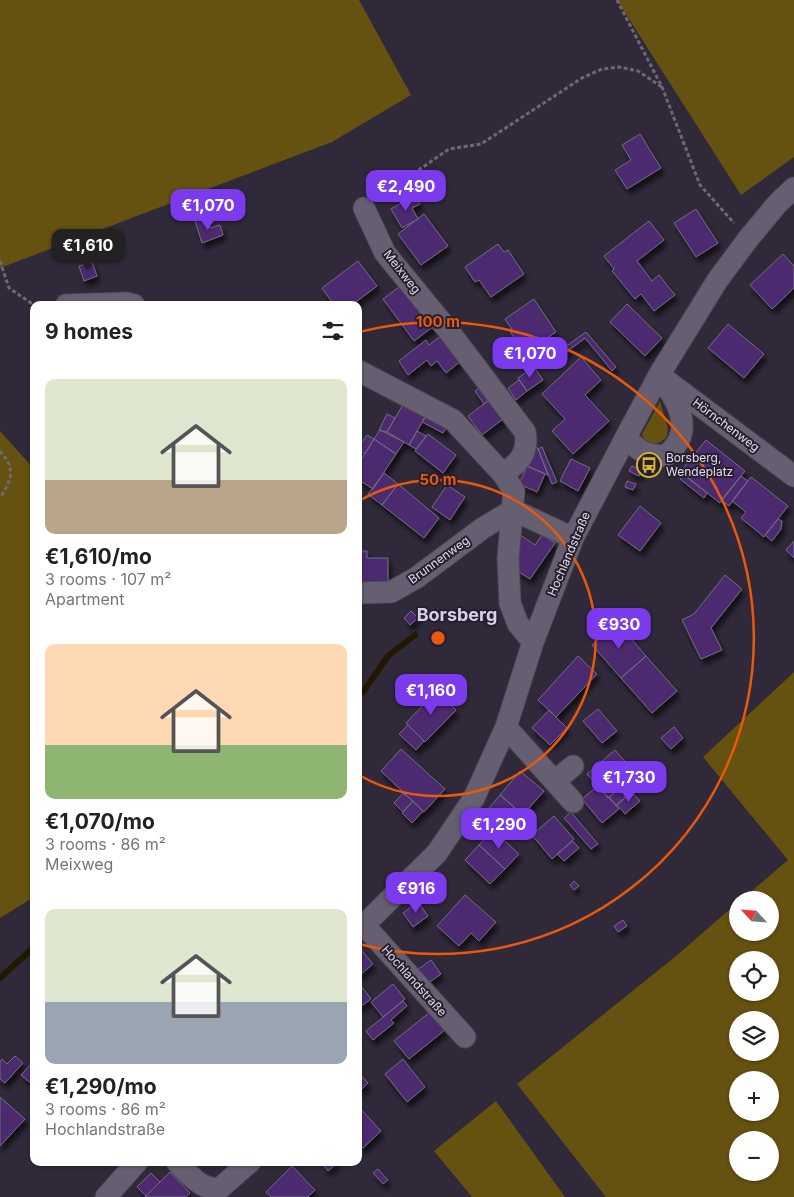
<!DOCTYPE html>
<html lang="en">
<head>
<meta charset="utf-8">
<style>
	body { margin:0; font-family:Inter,sans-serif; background:#f2f2f2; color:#222; height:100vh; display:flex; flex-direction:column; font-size:19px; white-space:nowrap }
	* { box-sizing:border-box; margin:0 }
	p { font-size:16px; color:#767676 }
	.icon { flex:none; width:28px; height:28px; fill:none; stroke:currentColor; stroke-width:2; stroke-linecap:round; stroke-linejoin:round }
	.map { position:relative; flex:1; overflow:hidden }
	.side { position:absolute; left:30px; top:301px; width:332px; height:865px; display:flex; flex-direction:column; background:#fff; border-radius:10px; box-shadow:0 1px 4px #0004 }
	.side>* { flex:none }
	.needle { width:32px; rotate:296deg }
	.controls { position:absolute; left:729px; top:891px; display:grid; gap:10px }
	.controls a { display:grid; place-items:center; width:50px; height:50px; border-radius:50%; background:#fff; box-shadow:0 1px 4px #0004; font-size:25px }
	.price { position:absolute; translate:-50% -42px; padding:0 11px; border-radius:10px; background:#7c3aed; color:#fff; font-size:16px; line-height:32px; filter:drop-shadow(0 1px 2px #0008) }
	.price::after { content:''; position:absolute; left:50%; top:30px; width:15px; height:11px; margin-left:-8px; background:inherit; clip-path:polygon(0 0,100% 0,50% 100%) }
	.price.selected { background:#222; color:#fff }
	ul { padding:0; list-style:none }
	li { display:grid; align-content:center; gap:10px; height:265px; padding:0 15px }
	li span { display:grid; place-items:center; height:155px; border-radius:10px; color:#555 }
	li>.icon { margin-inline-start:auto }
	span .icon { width:90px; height:90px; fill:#fffc; stroke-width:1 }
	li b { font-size:21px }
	h2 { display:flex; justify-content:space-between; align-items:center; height:60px; padding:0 15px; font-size:21px }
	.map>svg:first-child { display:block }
	.green { fill:#655110; fill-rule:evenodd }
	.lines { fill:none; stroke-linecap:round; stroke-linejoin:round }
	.stream { stroke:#221800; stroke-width:6 }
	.building { fill:#4c2c70; stroke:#736b7e; filter:url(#shadow) }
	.minor-casing { stroke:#4c4753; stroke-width:23 }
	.path { stroke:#6d6876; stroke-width:3; stroke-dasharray:4 2.5; stroke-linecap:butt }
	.minor { stroke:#665f72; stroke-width:21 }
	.ring { fill:none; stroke:#e8590c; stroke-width:2.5 }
	.labels { text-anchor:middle; stroke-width:4; stroke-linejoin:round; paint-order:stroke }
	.street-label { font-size:12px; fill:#e0dce6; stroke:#261f2f }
	.poi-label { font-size:12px; fill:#e0dce6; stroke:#261f2f; text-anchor:start }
	.district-label { font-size:18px; font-weight:bold; fill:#d9d1e6; stroke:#261f2f }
	.centre { fill:#e8590c; stroke:#261f2f; stroke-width:2.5 }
	.ring-label { font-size:15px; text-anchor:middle; font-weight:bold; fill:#e8590c; stroke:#261f2f; stroke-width:4; stroke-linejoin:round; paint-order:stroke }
</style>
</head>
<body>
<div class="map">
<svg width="794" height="1197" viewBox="0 0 794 1197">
	<defs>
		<filter id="shadow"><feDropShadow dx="3" dy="5.5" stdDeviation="2.5" flood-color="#0009"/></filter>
	</defs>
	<rect width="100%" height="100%" fill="#2f2939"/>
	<path class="green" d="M0,0H359L411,95L332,142L0,268Z
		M617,0H794V157L741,195Z
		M660,401L668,429L667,436C661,445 654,444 644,442L642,434Z
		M0,431L34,469V897L0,918Z
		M794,672V1197H606L517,1084L676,956L737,903L738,932H770V900H741L788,860L703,757ZM738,960H770V992H738ZM738,1020H770V1052H738ZM738,1080H770V1112H738ZM738,1140H770V1172H738Z
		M496,1101L565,1197H472L434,1151Z"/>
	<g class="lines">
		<path class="stream" d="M359,694L363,692L388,656L415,635
			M0,978L34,947"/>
	</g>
	<path class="building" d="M640,134L661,168L627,189L615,170L631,160L622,145Z
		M415,195L420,204L412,208L418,219L402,228L391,209Z
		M696,209L718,243L696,257L674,223Z
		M424,214L448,246L421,265L398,234Z
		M206,218L210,228L220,225L223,235L202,243L195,221Z
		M649,221L664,240L637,261L652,281L659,275L675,295L654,311L641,294L635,299L612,271L614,269L604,256Z
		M498,244L504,252L508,250L524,274L491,297L479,280L475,282L465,267Z
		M783,254L794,266V288L772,309L750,285Z
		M358,261L377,286L352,305H334L322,288Z
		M92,262L97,276L84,281L79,266Z
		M403,284L434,326L414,341L383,299Z
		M534,299L556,332L525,353L511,333V328L505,319Z
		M627,304L662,338L645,356L610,322Z
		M728,324L764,354L744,378L708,348Z
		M586,332L616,367L612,371L585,338L554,361L551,357Z
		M442,335L461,361L446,373L437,361L431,366L427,360L408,375L399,361L426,340L429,345Z
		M581,357L601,380L585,395L609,421L573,454L552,431L565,419L542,394Z
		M534,367L543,380L527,391L518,378Z
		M519,380L527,391L516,400L508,388Z
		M484,385L493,397L484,404L475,391Z
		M493,397L507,416L482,435L468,416Z
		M405,401L427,414L409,445L387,432Z
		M387,414L395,418L387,432L379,430Z
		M427,414L447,426L443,433L422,422Z
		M380,430L404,442L396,454L374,439Z
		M417,431L426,436L416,449L409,445Z
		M428,434L456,455L443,473L415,451Z
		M367,435L374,439L365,454L359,450V447Z
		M374,439L396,454L373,489L359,480V463Z
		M706,440L745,471L720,503L680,472Z
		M536,446L538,449L548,475L527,466Z
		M542,447L557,482L552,484L538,449Z
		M571,459L590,468L578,491L560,481Z
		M527,466L545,474L537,492L519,484Z
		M632,466L642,471L639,476L629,471Z
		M384,473L398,484L382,505L368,494Z
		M684,474L707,493L704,498L680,479Z
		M741,476L748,481L729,506L721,500Z
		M751,477L788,506L764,537L741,518L746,512L732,501Z
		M627,481L636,484L633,490L625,487Z
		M398,484L439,518L424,538L382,505Z
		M447,485L465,497L450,520L432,507Z
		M640,506L661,523L640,551L618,535Z
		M778,519L782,521L781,529L772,541L765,535Z
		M516,532L535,545L542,535L555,543L530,579L514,569Z
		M794,541V558L786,550Z
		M359,551H367V558H388V583H359Z
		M725,575L742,589L711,628L722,650L701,659L682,620L694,614Z
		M411,611L418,618L410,625L404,618Z
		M618,623L646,656L621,678L592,645Z
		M578,656L597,674L556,717L538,700Z
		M646,656L677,691L652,713L621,678Z
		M437,691L456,710L425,742L406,723Z
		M598,709L617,731L602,743L583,721Z
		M549,710L567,728L550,745L532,728Z
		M408,725L424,741L416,750L399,734Z
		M674,727L683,738L671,749L661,738Z
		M401,749L445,789L424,812L381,771Z
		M615,750L636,774L608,798L587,774Z
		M520,771L544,791L523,815L500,795Z
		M628,781L635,789L616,805L609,797Z
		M598,786L619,809L602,823L582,799Z
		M632,792L640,801L625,814L617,805Z
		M403,793L413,801L403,812L394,803Z
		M500,795L514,807L503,821L489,808Z
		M413,801L423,811L412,823L402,813Z
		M571,812L598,844L591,849L564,818Z
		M492,813L508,828L500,837L493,830L490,833L482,825Z
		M554,816L574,839L552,859L532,835Z
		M493,830L519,854L505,869L479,845Z
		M573,841L579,848L564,861L557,854Z
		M479,845L505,869L490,884L465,860Z
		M574,881L579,886L574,890L570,885Z
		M465,895L496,922L479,941L471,933L459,946L437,926Z
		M418,902L428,916L413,927L403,913Z
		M623,920L627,926L618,932L614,926Z
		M359,947L373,964L359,976Z
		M431,960L441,974L427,984L417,970Z
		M359,983L371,999L359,1008Z
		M393,984L405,999L383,1017L371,1002Z
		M403,1001L407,1006L391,1020L394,1023L373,1040L366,1031Z
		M430,1012L445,1030L409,1059L394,1041Z
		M15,1056L23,1063L5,1083L0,1079V1062L2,1059L7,1064Z
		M403,1059L425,1087L407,1102L385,1074Z
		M34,1061V1086L21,1075Z
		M359,1073L368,1083L359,1092Z
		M0,1097L25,1119L0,1146Z
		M359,1107L381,1131L363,1148L359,1144Z
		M321,1162H338L328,1171Z
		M292,1166L315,1190L308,1197H271L266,1192Z
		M378,1169L388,1180L383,1184L373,1173Z
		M170,1172L190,1193L186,1197H145Z
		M151,1173L160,1182L146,1196L137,1187Z"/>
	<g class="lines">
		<defs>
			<path id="minor" d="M364,208L385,253L448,330L525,432C529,453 519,463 503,474
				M66,305L126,303L134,305
				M359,371L453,420L503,474L514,491L508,558L510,603L518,624L533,642
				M659,375L794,476
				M626,437C638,451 645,455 665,456C693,435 682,408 665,384
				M513,510L573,538
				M359,593L391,592L416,578L483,528L513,510
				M506,727L573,802
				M555,781L573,766
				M364,925L465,1037
				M359,930L437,853L474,798L506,727L533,642L573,538L626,437L659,375L717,281L748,239L778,203L794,188
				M177,1162C190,1175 200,1189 219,1189L250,1162
				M106,1197L137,1162"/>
		</defs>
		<use href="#minor" class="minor-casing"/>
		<path class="path" d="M617,0L662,87L700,185L734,223
			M381,196L449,149L481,144L582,78L602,69L619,67L638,71L662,87
			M0,261L9,288L34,305
			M0,451C16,469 12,479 0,498"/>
		<use href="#minor" class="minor"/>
	</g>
	<g class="ring">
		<path d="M359 501A158 158 0 1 1 359 775"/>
		<path d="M359 332A316 316 0 1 1 359 944"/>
	</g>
	<defs>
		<symbol id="bus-ring" viewBox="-11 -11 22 22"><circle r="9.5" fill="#261f2f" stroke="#dab333" stroke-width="1.5"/><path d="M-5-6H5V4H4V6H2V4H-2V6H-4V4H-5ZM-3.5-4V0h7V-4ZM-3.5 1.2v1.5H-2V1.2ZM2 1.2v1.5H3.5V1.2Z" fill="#dab333"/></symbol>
	</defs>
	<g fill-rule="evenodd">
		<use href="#bus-ring" x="635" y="451" width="28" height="28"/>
	</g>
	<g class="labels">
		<g class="street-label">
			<text transform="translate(402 272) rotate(52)" y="4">Meixweg</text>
			<text transform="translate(726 425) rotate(37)" y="4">Hörnchenweg</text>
			<text transform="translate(569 554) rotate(-67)" y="4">Hochlandstraße</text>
			<text transform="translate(439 560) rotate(-36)" y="4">Brunnenweg</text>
			<text transform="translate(414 981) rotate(48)" y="4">Hochlandstraße</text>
		</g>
		<g class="poi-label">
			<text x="666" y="462">Borsberg,<tspan x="666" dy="14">Wendeplatz</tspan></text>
		</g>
		<g class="district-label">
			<text x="457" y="621">Borsberg</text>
		</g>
	</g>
	<circle cx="438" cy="638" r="8" class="centre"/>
	<g class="ring-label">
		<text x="438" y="327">100 m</text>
		<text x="438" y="485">50 m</text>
	</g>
</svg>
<div class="controls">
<a><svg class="needle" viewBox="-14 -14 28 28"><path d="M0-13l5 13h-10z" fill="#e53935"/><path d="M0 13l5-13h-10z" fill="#767676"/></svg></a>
<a><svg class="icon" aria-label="locate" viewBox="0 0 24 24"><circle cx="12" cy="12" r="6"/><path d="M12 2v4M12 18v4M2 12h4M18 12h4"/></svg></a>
<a><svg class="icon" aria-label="layers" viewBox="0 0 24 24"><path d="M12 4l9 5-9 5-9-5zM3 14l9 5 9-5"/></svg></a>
<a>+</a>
<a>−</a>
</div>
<b class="price" style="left:406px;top:212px">€2,490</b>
<b class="price" style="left:208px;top:231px">€1,070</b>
<b class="price selected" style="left:88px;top:271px">€1,610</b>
<b class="price" style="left:530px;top:379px">€1,070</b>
<b class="price" style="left:619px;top:650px">€930</b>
<b class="price" style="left:431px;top:716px">€1,160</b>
<b class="price" style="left:629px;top:803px">€1,730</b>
<b class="price" style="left:499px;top:850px">€1,290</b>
<b class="price" style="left:416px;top:914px">€916</b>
<section class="side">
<h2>9 homes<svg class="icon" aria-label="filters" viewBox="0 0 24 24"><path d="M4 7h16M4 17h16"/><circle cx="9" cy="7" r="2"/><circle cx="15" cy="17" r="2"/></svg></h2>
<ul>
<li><span style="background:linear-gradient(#dfe7d0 65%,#b9a48a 0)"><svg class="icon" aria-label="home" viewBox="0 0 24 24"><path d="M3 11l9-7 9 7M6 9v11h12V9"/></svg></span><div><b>€1,610/mo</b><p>3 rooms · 107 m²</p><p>Apartment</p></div></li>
<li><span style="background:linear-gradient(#ffd9b3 65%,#8fb573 0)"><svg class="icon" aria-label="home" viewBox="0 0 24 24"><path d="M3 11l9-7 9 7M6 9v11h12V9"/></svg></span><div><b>€1,070/mo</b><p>3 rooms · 86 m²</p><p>Meixweg</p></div></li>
<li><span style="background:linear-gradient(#dfe7d0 60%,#9aa5b1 0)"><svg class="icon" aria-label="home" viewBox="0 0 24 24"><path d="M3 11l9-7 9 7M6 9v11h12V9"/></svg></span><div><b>€1,290/mo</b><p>3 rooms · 86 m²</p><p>Hochlandstraße</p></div></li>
</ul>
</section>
</div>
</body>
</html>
